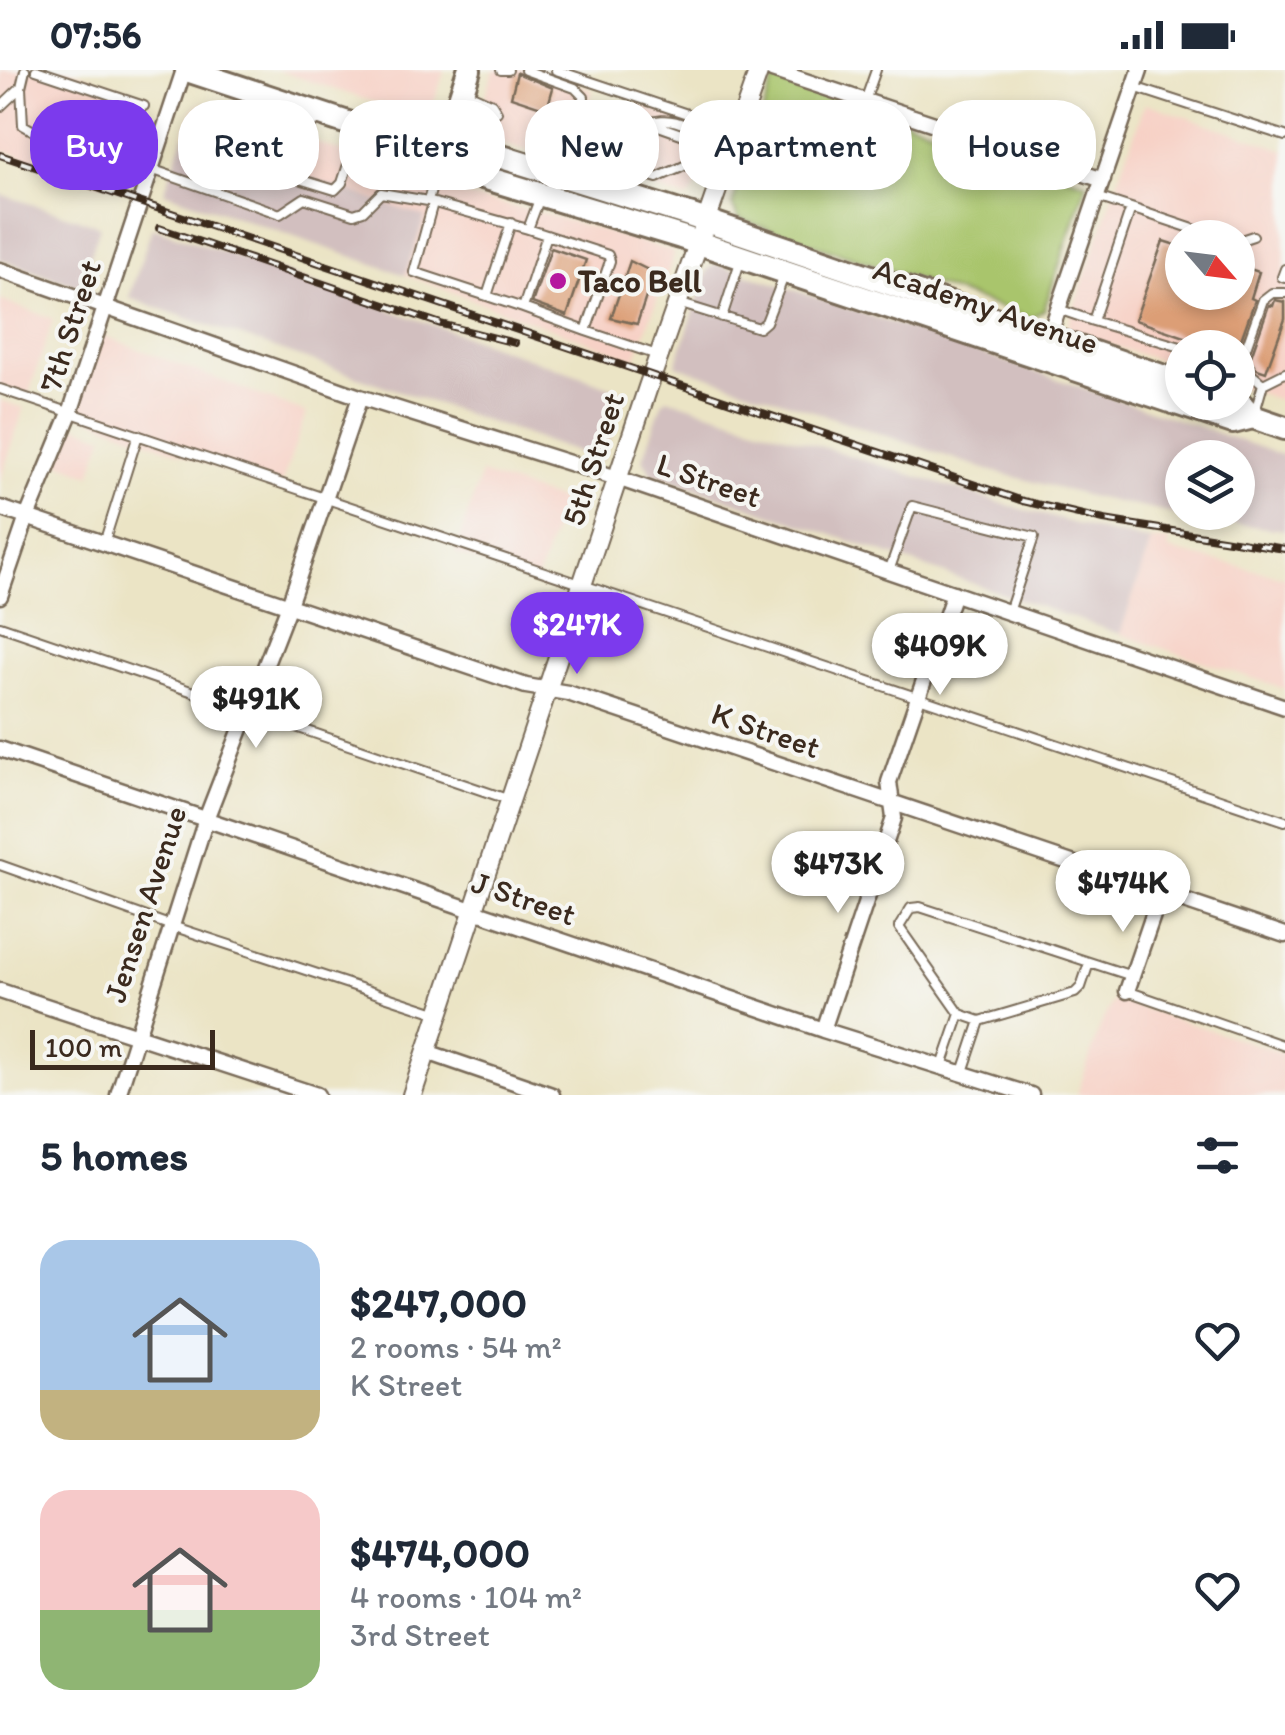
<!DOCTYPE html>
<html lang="en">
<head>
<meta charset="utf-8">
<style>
	body { margin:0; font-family:Itim,sans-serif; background:#f2f2f3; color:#1f2937; height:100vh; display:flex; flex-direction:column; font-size:38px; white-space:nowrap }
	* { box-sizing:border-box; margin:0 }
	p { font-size:32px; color:#747a83 }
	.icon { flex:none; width:55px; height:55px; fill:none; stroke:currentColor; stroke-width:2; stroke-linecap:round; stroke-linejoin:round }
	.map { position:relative; height:1025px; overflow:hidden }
	.side { display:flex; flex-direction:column; background:#fff; flex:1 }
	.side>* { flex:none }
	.banner { position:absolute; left:30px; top:30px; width:1225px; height:90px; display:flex; gap:20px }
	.needle { width:65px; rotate:118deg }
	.buttons { position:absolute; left:1165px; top:150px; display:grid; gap:20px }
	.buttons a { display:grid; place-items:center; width:90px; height:90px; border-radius:50%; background:#fff; box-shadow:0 5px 15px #0003; font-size:50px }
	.scale { position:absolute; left:30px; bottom:25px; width:185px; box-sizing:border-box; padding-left:10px; border:5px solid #3b2a1e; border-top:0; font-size:28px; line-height:35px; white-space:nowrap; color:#3b2a1e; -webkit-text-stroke:8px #f6f6f2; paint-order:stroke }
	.price { position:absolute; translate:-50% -85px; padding:0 22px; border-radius:35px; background:#fff; color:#222; font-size:32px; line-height:65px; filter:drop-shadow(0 2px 5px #0008) }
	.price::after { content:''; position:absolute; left:50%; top:60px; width:30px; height:22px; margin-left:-15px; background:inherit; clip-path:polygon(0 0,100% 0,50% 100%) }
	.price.on { background:#7c3aed; color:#fff }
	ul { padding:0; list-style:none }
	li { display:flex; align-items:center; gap:30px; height:250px; padding:0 40px }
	li span { display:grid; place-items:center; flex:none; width:280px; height:200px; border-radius:30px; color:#555 }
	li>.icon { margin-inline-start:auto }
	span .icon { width:120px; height:120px; fill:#fffc; stroke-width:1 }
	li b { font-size:42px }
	h2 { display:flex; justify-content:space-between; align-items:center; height:120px; padding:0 40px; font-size:42px }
	.tag { padding:0 35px; border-radius:40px; background:#fff; box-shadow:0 5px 15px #0003; font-size:35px; line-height:90px }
	.tag.on { background:#7c3aed; color:#fff }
	.status { display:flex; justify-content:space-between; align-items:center; height:70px; padding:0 50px; background:#fff; direction:ltr }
	.status svg { height:28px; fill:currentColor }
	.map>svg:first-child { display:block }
	.built { fill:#f7d1c6; fill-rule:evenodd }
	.industrial { fill:#d2bfbf; fill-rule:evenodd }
	.green { fill:#a9c56c; stroke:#727845; stroke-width:2.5 }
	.building { fill:#dc9e76 }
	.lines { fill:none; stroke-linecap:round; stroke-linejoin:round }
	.service-casing { stroke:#796b58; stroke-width:12 }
	.minor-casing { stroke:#796b58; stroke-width:19 }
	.tertiary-casing { stroke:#796b58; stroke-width:22 }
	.primary-casing { stroke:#796b58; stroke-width:28 }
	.service { stroke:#fff; stroke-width:8 }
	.minor { stroke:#fff; stroke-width:14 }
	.tertiary { stroke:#fff; stroke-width:18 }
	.primary { stroke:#fff; stroke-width:22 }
	.rail-casing { stroke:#3b2a1e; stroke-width:8 }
	.rail { stroke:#f6f6f2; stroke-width:4; stroke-dasharray:11; stroke-linecap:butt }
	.poi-dot { fill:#b5179e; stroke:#f6f6f2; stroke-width:4 }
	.labels { text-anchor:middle; stroke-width:8; stroke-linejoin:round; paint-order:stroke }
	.poi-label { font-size:32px; font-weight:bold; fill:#3b2a1e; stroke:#f6f6f2; text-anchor:start }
	.street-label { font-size:32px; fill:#3b2a1e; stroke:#f6f6f2 }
</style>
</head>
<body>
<div class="status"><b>07:56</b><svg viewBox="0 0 49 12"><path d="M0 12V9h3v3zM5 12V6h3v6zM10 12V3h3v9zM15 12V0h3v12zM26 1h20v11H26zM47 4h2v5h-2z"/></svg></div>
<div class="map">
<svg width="1285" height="1025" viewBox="0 0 1285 1025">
	<rect width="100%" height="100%" fill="#f6f6f2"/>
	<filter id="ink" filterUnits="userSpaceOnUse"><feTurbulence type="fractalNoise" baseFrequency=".01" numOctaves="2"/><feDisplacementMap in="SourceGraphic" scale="20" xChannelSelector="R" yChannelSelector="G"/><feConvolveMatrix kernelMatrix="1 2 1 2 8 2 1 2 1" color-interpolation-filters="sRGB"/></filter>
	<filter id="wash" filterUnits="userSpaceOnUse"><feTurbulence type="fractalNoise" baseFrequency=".0048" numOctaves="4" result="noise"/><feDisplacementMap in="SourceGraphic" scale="40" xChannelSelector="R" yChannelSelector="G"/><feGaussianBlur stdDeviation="2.25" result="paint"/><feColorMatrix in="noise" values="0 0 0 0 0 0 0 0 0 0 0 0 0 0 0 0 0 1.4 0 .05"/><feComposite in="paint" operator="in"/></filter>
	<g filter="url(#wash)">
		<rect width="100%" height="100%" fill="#ebe4c5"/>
		<path class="built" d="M0,0H70L132,21L101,114L0,79Z
			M276,0H445L432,37L422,43L373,32Z
			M494,0H537L593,20L580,61L622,74L636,33L715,60L693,123L687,129L482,67L476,56Z
			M203,33L363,89L435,119L541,143L671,181L674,185L635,289L405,205L425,148L184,65L193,40Z
			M1145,33L1285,80V332L1238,316V278H1182V298L1072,263L1068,255ZM1182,168H1238V222H1182Z
			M0,230L53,249L28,327L0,317Z
			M94,262L306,343L279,422L69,340Z
			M0,330L24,338L0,412Z
			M65,352L104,366L91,405L52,390Z
			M481,404L563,431L536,513L455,483Z
			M1151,471H1170L1168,480L1285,507V619L1120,564Z
			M1114,929L1285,984V1025H1077L1101,954Z"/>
		<path class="industrial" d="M184,65L425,147L405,205L164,122Z
			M0,124L100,156L80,217L0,189Z
			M152,157L626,322L602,391L129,228Z
			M717,194L1285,386V460L1201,450L1088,426L988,400L676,295L708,199ZM1182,388H1238V442H1182Z
			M667,328L1004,434L1104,462L1151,471L1120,564L651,403L643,389L662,333Z"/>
		<path class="green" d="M775,5L1087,113L1044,240L1031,248L739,149L732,135Z"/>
		<g id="blocks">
			<path class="building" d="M517,3L553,18L547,39L511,27Z
				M1163,171L1182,177V222H1238V195L1259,202L1251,228L1255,230L1238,278H1217L1135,250Z
				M551,178L586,190L567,246L532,233Z
				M630,191L654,203L637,254L611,248Z
				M1275,230L1285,232V249L1266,302L1257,299L1250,289L1269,235L1273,236Z"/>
		</g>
	</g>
	<g filter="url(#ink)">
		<use href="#blocks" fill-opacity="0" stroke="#796b58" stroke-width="2.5"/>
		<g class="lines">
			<defs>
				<path id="service" d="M25,0L21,17L23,55L64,78
					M36,0L144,36
					M501,0H508
					M525,0L575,18L584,27C580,52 565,76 556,101
					M556,0L738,61
					M1134,17L1285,66
					M463,21L492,34L497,42
					M865,31L876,0
					M292,36L270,100L335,120L342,113L359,60
					M0,37L21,17
					M650,53L701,71
					M577,83L608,93
					M89,86L151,99L280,144L304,128L354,144L363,141L381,123L428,131L440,88
					M295,107L315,44
					M601,114L608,93L657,108C668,102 684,98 694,90C725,66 662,33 639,61C632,69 629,87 626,98
					M540,127L528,159L608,185L610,191L586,261L660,286
					M1097,127L1131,138
					M431,132L528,159
					M433,133L414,202L487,226
					M511,153L487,226L523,238L547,165
					M1238,171L1253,166
					M1285,199L1282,207L1285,208
					M678,233L759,258L766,252L784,206
					M523,238L586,261
					M1058,239L1093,251
					M722,247L741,189
					M1184,278L1093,251L1131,138L1220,168
					M1263,314L1244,298L1242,289L1263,230L1272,223H1285
					M0,319L1285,751
					M1255,342L1263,314L1285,303
					M104,473L138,365
					M889,501L912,436L1034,467L1009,542
					M0,556L510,730
					M0,795L172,856L439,944
					M1089,893L1081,917L1075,923L980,951L960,944L899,857L911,838L920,837L1132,906
					M1127,921L1285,976
					M942,996L960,944
					M963,1002L980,951"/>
				<path id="minor" d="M772,0L1103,110
					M0,200L360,327L620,409L1285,637
					M1046,275L1140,0
					M0,438L526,616L568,623L1285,865
					M0,526L27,447L70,343L184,0
					M0,679L823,960L1031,1025
					M0,921L317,1025
					M1127,921L1161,822
					M823,960L894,748L889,712L954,523
					M427,982L552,1025
					M118,1025L206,749L289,535L360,327"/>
				<path id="tertiary" d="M412,1025L648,317L759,0"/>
				<path id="primary" d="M187,0L442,84L463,101L681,167L1233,352L1253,347
					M442,84L473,78L689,145L1182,313
					M442,84L469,0
					M1238,331L1253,347L1285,358"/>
			</defs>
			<use href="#service" class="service-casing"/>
			<use href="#minor" class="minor-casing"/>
			<use href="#tertiary" class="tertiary-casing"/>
			<use href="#primary" class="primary-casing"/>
			<use href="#service" class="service"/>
			<use href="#minor" class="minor"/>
			<use href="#tertiary" class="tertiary"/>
			<use href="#primary" class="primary"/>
			<defs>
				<path id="rail" d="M0,85L1023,431L1104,450L1285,479
					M159,158L441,254L515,273"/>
			</defs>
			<use href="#rail" class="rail-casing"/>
			<use href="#rail" class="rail"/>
		</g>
	</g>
	<circle class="poi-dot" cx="558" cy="211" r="10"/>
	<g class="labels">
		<g class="poi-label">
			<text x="578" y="222">Taco Bell</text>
		</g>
		<g class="street-label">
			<text transform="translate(986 236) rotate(19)" y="11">Academy Avenue</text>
			<text transform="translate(70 256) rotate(-72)" y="11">7th Street</text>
			<text transform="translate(593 389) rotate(-72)" y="11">5th Street</text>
			<text transform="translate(709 410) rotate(19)" y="11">L Street</text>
			<text transform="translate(766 660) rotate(19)" y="11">K Street</text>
			<text transform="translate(524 828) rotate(19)" y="11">J Street</text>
			<text transform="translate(145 834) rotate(-72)" y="11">Jensen Avenue</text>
		</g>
	</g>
</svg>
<div class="buttons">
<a><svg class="needle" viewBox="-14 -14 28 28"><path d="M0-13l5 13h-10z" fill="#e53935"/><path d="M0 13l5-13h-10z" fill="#747a83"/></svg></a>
<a><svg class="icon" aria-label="locate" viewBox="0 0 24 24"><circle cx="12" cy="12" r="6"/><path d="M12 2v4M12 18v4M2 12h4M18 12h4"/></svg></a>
<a><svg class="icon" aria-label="layers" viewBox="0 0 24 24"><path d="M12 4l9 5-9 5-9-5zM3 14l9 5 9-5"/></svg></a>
</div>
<div class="scale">100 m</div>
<b class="price on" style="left:577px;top:607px">$247K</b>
<b class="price" style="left:940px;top:628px">$409K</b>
<b class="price" style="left:256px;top:681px">$491K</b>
<b class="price" style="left:838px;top:846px">$473K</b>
<b class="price" style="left:1123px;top:865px">$474K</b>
<div class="banner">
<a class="tag on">Buy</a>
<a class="tag">Rent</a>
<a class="tag">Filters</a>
<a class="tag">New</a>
<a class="tag">Apartment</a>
<a class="tag">House</a>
</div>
</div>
<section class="side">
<h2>5 homes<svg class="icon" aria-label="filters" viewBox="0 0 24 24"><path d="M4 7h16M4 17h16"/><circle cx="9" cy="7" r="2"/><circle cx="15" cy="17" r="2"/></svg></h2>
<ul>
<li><span style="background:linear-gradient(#a9c7e8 75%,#c2b280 0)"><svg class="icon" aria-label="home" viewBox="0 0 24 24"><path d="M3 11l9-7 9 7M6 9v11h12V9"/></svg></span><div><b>$247,000</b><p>2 rooms · 54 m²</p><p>K Street</p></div><svg class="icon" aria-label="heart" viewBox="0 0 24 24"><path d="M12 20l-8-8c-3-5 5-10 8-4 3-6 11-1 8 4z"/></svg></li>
<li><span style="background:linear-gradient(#f6c9c9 60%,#8fb573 0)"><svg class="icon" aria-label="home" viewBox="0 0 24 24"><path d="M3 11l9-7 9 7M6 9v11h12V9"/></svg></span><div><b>$474,000</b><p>4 rooms · 104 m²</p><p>3rd Street</p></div><svg class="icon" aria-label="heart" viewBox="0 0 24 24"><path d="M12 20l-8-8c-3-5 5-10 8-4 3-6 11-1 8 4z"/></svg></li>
</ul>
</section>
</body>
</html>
